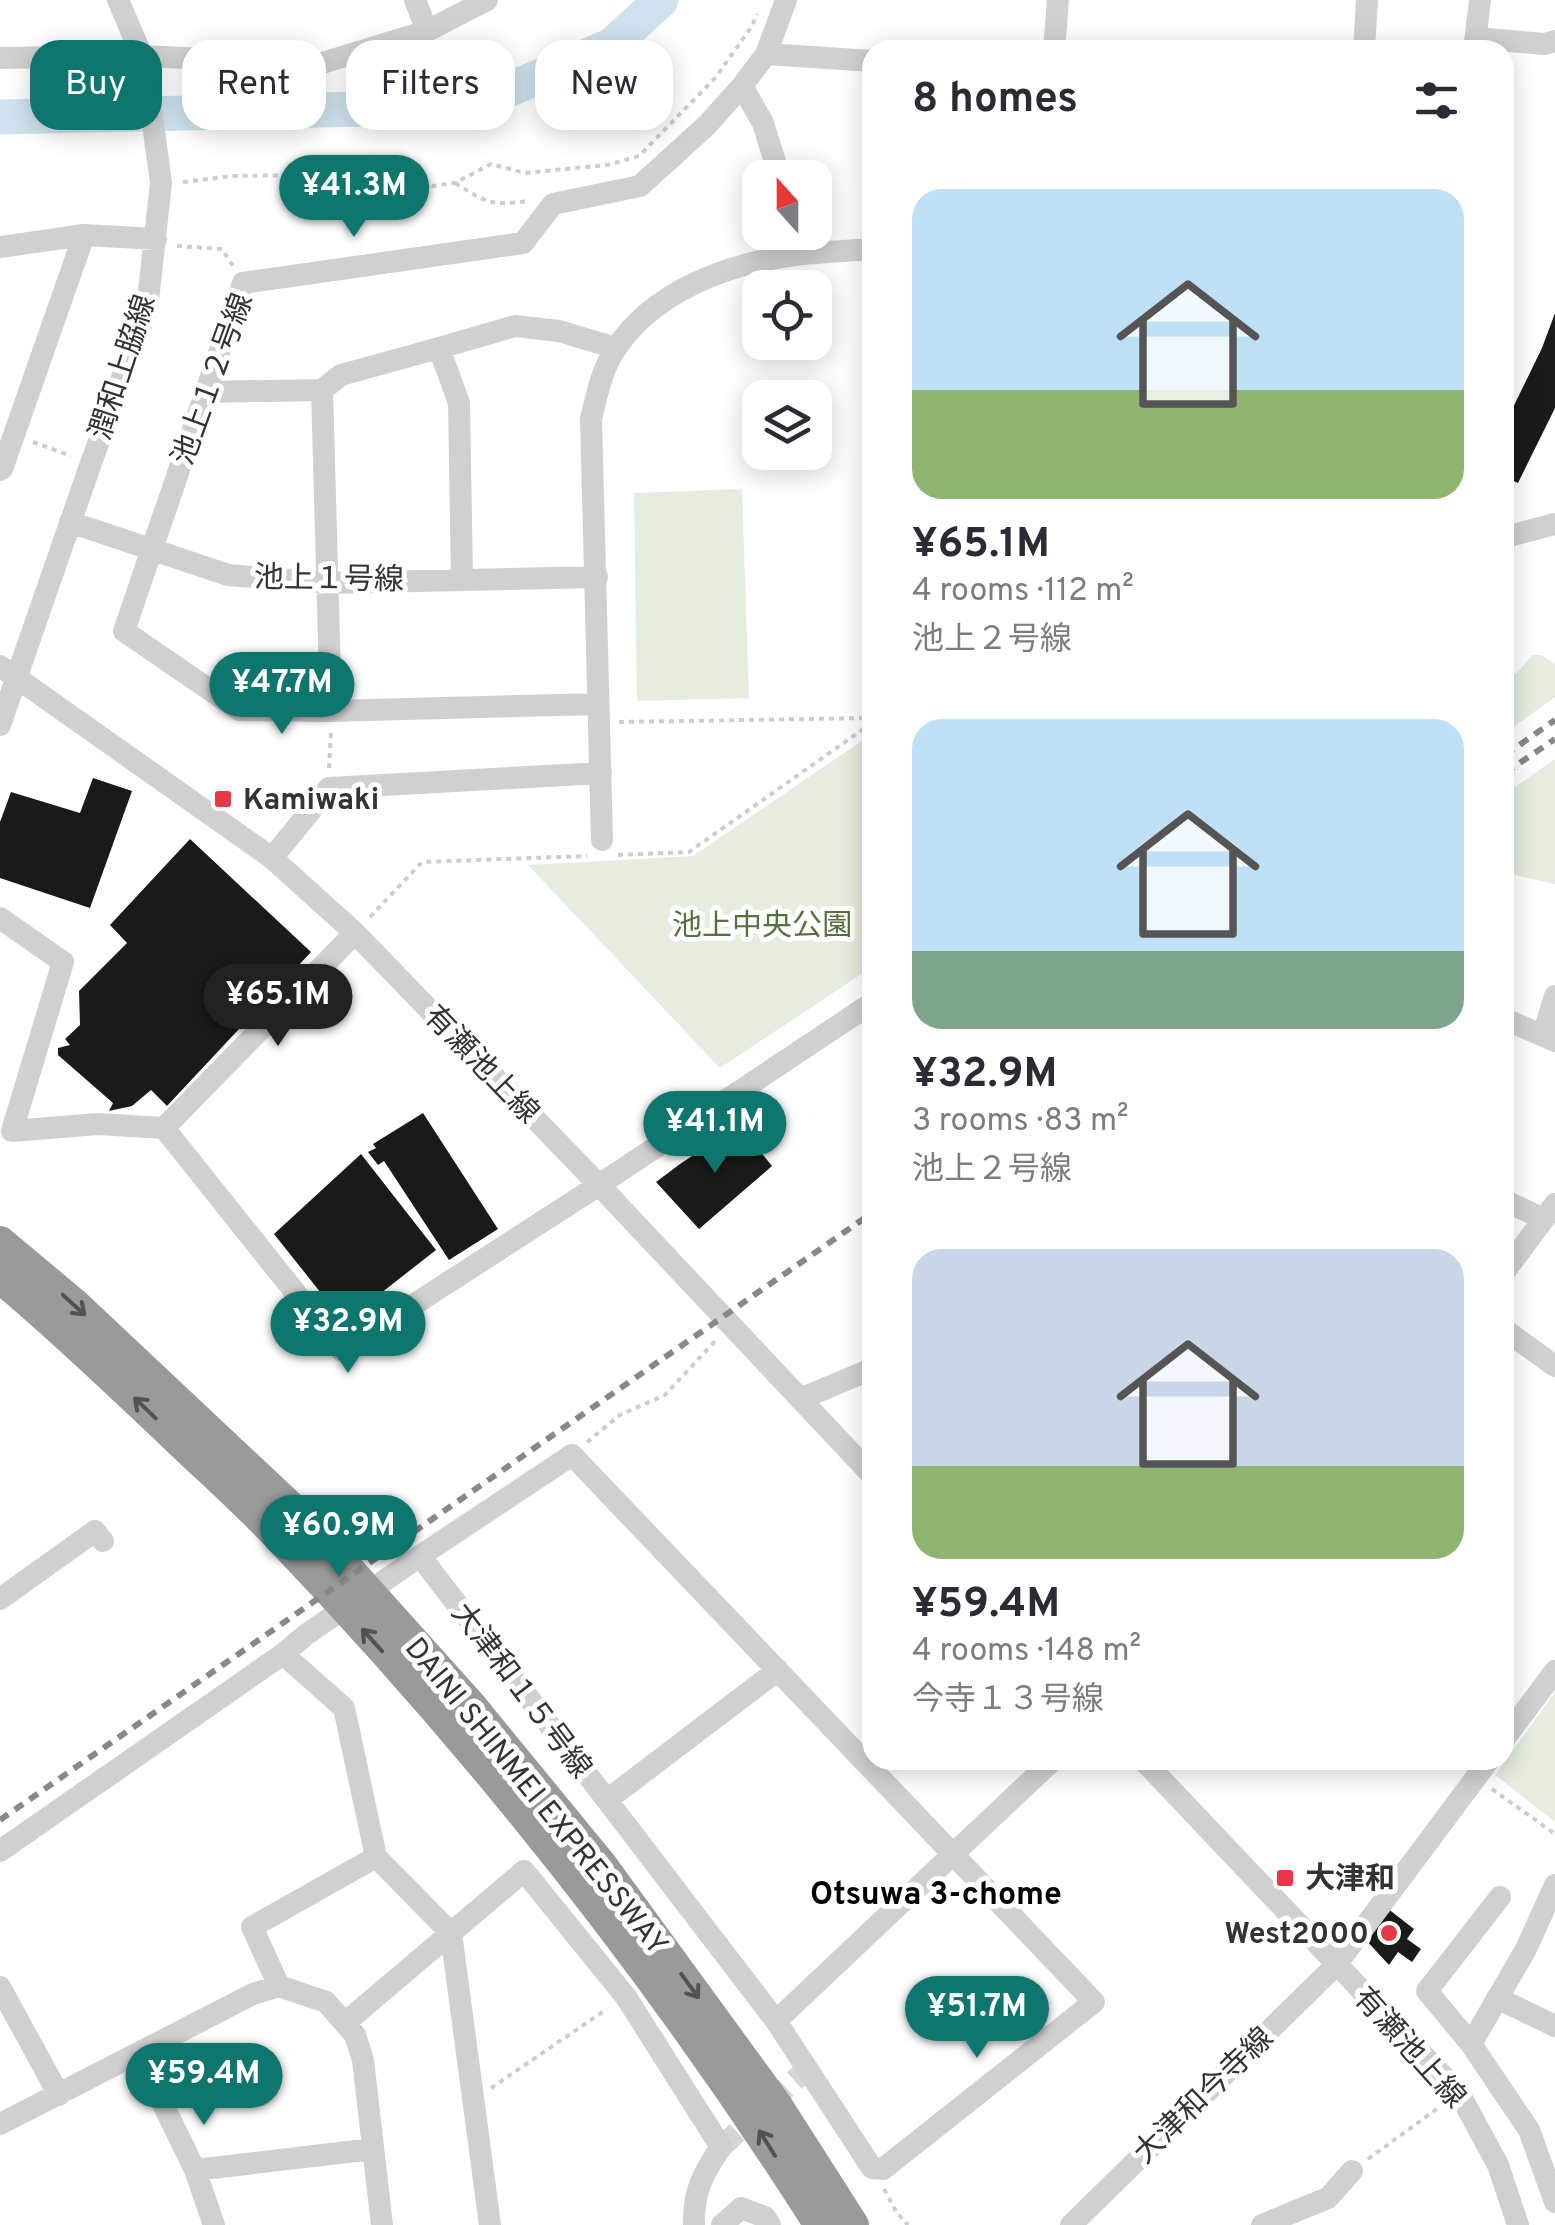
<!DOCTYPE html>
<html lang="en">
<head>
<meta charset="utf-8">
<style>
	body { margin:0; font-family:Overpass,"Noto Sans JP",sans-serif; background:#f7f7f7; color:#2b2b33; height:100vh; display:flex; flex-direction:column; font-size:38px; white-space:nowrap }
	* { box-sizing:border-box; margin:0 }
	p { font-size:32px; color:#7c7c81 }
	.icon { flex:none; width:55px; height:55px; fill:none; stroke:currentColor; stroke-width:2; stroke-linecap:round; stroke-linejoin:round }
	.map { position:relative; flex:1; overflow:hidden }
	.panel { position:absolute; left:862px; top:40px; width:652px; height:1730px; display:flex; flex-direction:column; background:#fff; border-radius:30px; box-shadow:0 5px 25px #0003 }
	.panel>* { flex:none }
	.banner { position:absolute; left:30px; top:40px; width:682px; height:90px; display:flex; gap:20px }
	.needle { width:65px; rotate:339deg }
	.controls { position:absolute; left:742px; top:160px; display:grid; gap:20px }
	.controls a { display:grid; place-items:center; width:90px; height:90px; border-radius:20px; background:#fff; box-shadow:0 5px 25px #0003; font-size:50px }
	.price { position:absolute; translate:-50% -85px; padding:0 22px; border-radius:35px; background:#0f766e; color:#fff; font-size:32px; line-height:65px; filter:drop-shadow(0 2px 5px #0008) }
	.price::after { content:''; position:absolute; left:50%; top:60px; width:30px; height:22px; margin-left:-15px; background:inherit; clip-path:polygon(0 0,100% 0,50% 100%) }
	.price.on { background:#222; color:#fff }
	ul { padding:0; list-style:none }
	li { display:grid; align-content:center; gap:20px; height:530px; padding:0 50px }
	li span { display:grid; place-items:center; height:310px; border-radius:30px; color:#555 }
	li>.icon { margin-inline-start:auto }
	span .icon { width:180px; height:180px; fill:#fffc; stroke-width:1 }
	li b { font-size:42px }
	h2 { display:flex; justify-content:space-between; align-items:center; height:120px; padding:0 50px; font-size:42px }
	.chip { padding:0 35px; border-radius:30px; background:#fff; box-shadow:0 5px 25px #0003; font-size:35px; line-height:90px }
	.chip.on { background:#0f766e; color:#fff }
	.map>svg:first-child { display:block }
	.green { fill:#e6ecdf }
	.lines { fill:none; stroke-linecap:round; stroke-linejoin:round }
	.river { stroke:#cfe2ee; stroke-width:35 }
	.building { fill:#1a1a1a }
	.minor-tunnel { stroke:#d6d6d6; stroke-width:22; stroke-dasharray:22 11; stroke-linecap:butt }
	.path { stroke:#cdcdcd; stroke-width:4; stroke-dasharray:5 5; stroke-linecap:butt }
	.minor { stroke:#d0d0d0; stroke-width:22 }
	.highway { stroke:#9a9a9a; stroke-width:32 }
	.rail { stroke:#888; stroke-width:6; stroke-dasharray:10 8; stroke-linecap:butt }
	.oneway { stroke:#525252 }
	.poi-dot { fill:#e63946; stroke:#fff; stroke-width:4 }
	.labels { text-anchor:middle; stroke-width:10; stroke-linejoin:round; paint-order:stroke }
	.street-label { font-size:30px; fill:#333; stroke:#fff }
	.poi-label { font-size:30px; font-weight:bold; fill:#333; stroke:#fff; text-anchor:start }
	.park-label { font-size:30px; fill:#56703f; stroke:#fff }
	.neighbourhood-label { font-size:32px; font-weight:bold; fill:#000; stroke:#fff }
</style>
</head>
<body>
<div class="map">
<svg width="1555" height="2225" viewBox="0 0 1555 2225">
	<rect width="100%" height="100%" fill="#fff"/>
	<path class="green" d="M742,489L749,698L637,701L634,493Z
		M1532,655H1541L1555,664V697L1505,733V680L1518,672Z
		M872,734V967L720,1068L528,865L693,856Z
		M1555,759V884L1505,873V794Z
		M1555,1692V1822L1495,1775Z"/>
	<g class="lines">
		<path class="river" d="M0,117L367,109L506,91L612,45L661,0"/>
	</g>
	<path class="building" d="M1555,313V408L1518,483L1505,477V424L1542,348Z
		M93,778L132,791L90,908L0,878V822L11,792L80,813Z
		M190,839L311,952L167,1106L151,1090L132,1106L109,1111L113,1103L58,1055V1048L70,1045L65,1039L80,1025L79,991L127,943L110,925Z
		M423,1113L498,1229L449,1260L384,1161L378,1165L368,1152L376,1148L373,1144Z
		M739,1125L772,1166L699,1229L656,1182L680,1164Z
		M361,1154L436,1250L344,1322L274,1234Z
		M1387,1908L1414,1929L1407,1939L1421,1949L1412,1962L1398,1952L1389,1965L1364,1938Z"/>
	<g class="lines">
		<path class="minor-tunnel" d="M721,2147L807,2069"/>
		<path class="path" d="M183,182L233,176L365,174L432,186L455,183L491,164L525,173L607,165L639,156L716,77L752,26L757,14
			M455,183C488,203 489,206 529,201
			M177,246L222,249L233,266
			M33,442L71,456
			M619,722L872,718
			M329,768L331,733
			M618,855L689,852L872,723
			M370,917L422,862L587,856
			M587,1442L620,1415L665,1395L718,1338
			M1492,1789L1555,1834
			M491,2088L607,2009
			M1368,2159L1441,2106
			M884,2189L897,2213L908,2225"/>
		<path class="minor" d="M415,0L427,31
			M786,0L766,54L872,61
			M1476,38L1544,44L1555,41
			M1054,50L1058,0
			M1364,50L1367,0
			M1474,50L1480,0
			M0,58L142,56L319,64L427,31L487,0
			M742,86L763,123L780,178
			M0,247L84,235L156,239
			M439,348L515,326L559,331L616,348
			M322,390L331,711
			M204,392L322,390L341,375L439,348L459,403L462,579
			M0,470L2,469L84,235
			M70,522L228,575L329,583L597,577
			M1505,537L1555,524
			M0,666L272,858L355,933L599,1185L872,1475
			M598,704L331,711L239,710L124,631L243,283L523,243L553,204L640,186L707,125L742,86L766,54
			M0,725L91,463L147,309L161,183L146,72L142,56L118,0
			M602,840L591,419C597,395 602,367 617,347C654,292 725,265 788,256C816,252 845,251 872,249
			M272,858L329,788L601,773
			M0,918L63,962L12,1131L98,1124L164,1128
			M1505,1019L1555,1041
			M1543,1035L1555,996
			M164,1128L342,1351L599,1185L872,1003
			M164,1128L355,933
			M1505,1201L1544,1219
			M1505,1271L1555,1204
			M1505,1330L1555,1366
			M800,1399L872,1369
			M0,1599L95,1531L103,1541
			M283,1654L307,1634L420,1556
			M1505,1738L1555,1671
			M1143,1760L1459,2093L1498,2165L1518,2225
			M607,1800L778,1670
			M0,1851L283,1654L344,1708L376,1857L451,1933L490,2225
			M1500,1897L1427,1991L1471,2044L1529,2130L1555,2202
			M279,1986L252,1927L376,1857
			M0,1987L59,2095
			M1497,1998L1555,2026
			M776,2021L872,2168L883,2169L1094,2002L572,1455L420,1556L776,2021L1053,1760
			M346,2022L524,1871L626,1997L721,2147C703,2173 693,2192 694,2225
			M1471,2044L1526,1949L1555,1885
			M138,2053L195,2170L214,2225
			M0,2124L253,1994L279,1986L326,2002L355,2035L363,2060L382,2225
			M195,2170L373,2149
			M722,2225L741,2208L765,2217L770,2225
			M1071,2225L1336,1965L1489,1760
			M1262,2225L1328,2198L1352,2171"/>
		<path class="highway" d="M0,1242L73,1303L304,1520L471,1706L602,1866L777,2106L853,2225
			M0,1277C58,1326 113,1378 168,1430C204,1465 243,1499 277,1535C480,1747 663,1978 820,2225"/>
		<path class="rail" d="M1505,755L1555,720
			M1505,773L1555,739
			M0,1820L872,1213"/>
	</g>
	<defs><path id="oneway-shaft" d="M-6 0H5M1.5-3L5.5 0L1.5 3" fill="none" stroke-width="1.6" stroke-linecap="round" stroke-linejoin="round" transform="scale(2.5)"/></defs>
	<g class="oneway">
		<use href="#oneway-shaft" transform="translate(74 1305) rotate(42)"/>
		<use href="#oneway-shaft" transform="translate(145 1408) rotate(-136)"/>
		<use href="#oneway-shaft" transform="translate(372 1640) rotate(-132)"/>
		<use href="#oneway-shaft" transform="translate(690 1986) rotate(54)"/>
		<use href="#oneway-shaft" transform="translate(767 2143) rotate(-122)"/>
	</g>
	<g class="poi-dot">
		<rect x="213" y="789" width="20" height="20" rx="5"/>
		<rect x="1275" y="1868" width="20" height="20" rx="5"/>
		<circle cx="1389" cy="1933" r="10"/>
	</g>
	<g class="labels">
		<g class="street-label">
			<text transform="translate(122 367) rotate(-72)" y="10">潤和上脇線</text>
			<text transform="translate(212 379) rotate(-70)" y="10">池上１２号線</text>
			<text transform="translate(329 578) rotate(1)" y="10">池上１号線</text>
			<text transform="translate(482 1064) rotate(46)" y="10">有瀬池上線</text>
			<text transform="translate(522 1690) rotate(53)" y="10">大津和１５号線</text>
			<text transform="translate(537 1796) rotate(51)" y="10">DAINI SHINMEI EXPRESSWAY</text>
			<text transform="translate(1410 2047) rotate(48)" y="10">有瀬池上線</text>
			<text transform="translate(1203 2095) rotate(-44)" y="10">大津和今寺線</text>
		</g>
		<g class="poi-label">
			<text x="243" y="809">Kamiwaki</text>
			<text x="1305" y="1888">大津和</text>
			<text x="1369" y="1943" text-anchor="end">West2000</text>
		</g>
		<g class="park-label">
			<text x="762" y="935">池上中央公園</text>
		</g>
		<g class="neighbourhood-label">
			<text x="936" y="1904">Otsuwa 3-chome</text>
		</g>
	</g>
</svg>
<div class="controls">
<a><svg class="needle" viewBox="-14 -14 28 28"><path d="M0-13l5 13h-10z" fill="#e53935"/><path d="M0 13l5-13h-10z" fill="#7c7c81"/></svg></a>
<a><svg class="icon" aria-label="locate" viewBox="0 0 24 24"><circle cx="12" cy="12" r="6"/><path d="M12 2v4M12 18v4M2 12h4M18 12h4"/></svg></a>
<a><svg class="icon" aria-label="layers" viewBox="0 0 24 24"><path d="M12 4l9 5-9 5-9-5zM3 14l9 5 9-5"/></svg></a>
</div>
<b class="price" style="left:354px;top:240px">¥41.3M</b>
<b class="price" style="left:282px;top:737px">¥47.7M</b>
<b class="price on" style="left:278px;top:1049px">¥65.1M</b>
<b class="price" style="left:715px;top:1176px">¥41.1M</b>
<b class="price" style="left:348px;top:1376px">¥32.9M</b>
<b class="price" style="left:339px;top:1580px">¥60.9M</b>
<b class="price" style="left:977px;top:2061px">¥51.7M</b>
<b class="price" style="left:204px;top:2128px">¥59.4M</b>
<div class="banner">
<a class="chip on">Buy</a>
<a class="chip">Rent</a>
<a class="chip">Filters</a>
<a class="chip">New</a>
</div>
<section class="panel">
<h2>8 homes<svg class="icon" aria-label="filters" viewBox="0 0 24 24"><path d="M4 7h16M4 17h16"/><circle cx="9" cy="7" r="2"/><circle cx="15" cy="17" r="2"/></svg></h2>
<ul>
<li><span style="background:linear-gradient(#bfe0f5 65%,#8fb573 0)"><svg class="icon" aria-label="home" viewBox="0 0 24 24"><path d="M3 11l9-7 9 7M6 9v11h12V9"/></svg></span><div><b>¥65.1M</b><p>4 rooms · 112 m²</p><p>池上２号線</p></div></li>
<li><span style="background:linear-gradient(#bfe0f5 75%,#7fa58c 0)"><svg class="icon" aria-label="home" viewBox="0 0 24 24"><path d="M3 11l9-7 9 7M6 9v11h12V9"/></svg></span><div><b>¥32.9M</b><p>3 rooms · 83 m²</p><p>池上２号線</p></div></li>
<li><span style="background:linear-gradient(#c9d6e8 70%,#8fb573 0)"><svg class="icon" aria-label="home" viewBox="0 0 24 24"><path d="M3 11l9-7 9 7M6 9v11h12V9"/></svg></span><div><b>¥59.4M</b><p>4 rooms · 148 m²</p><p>今寺１３号線</p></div></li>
</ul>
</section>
</div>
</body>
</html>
